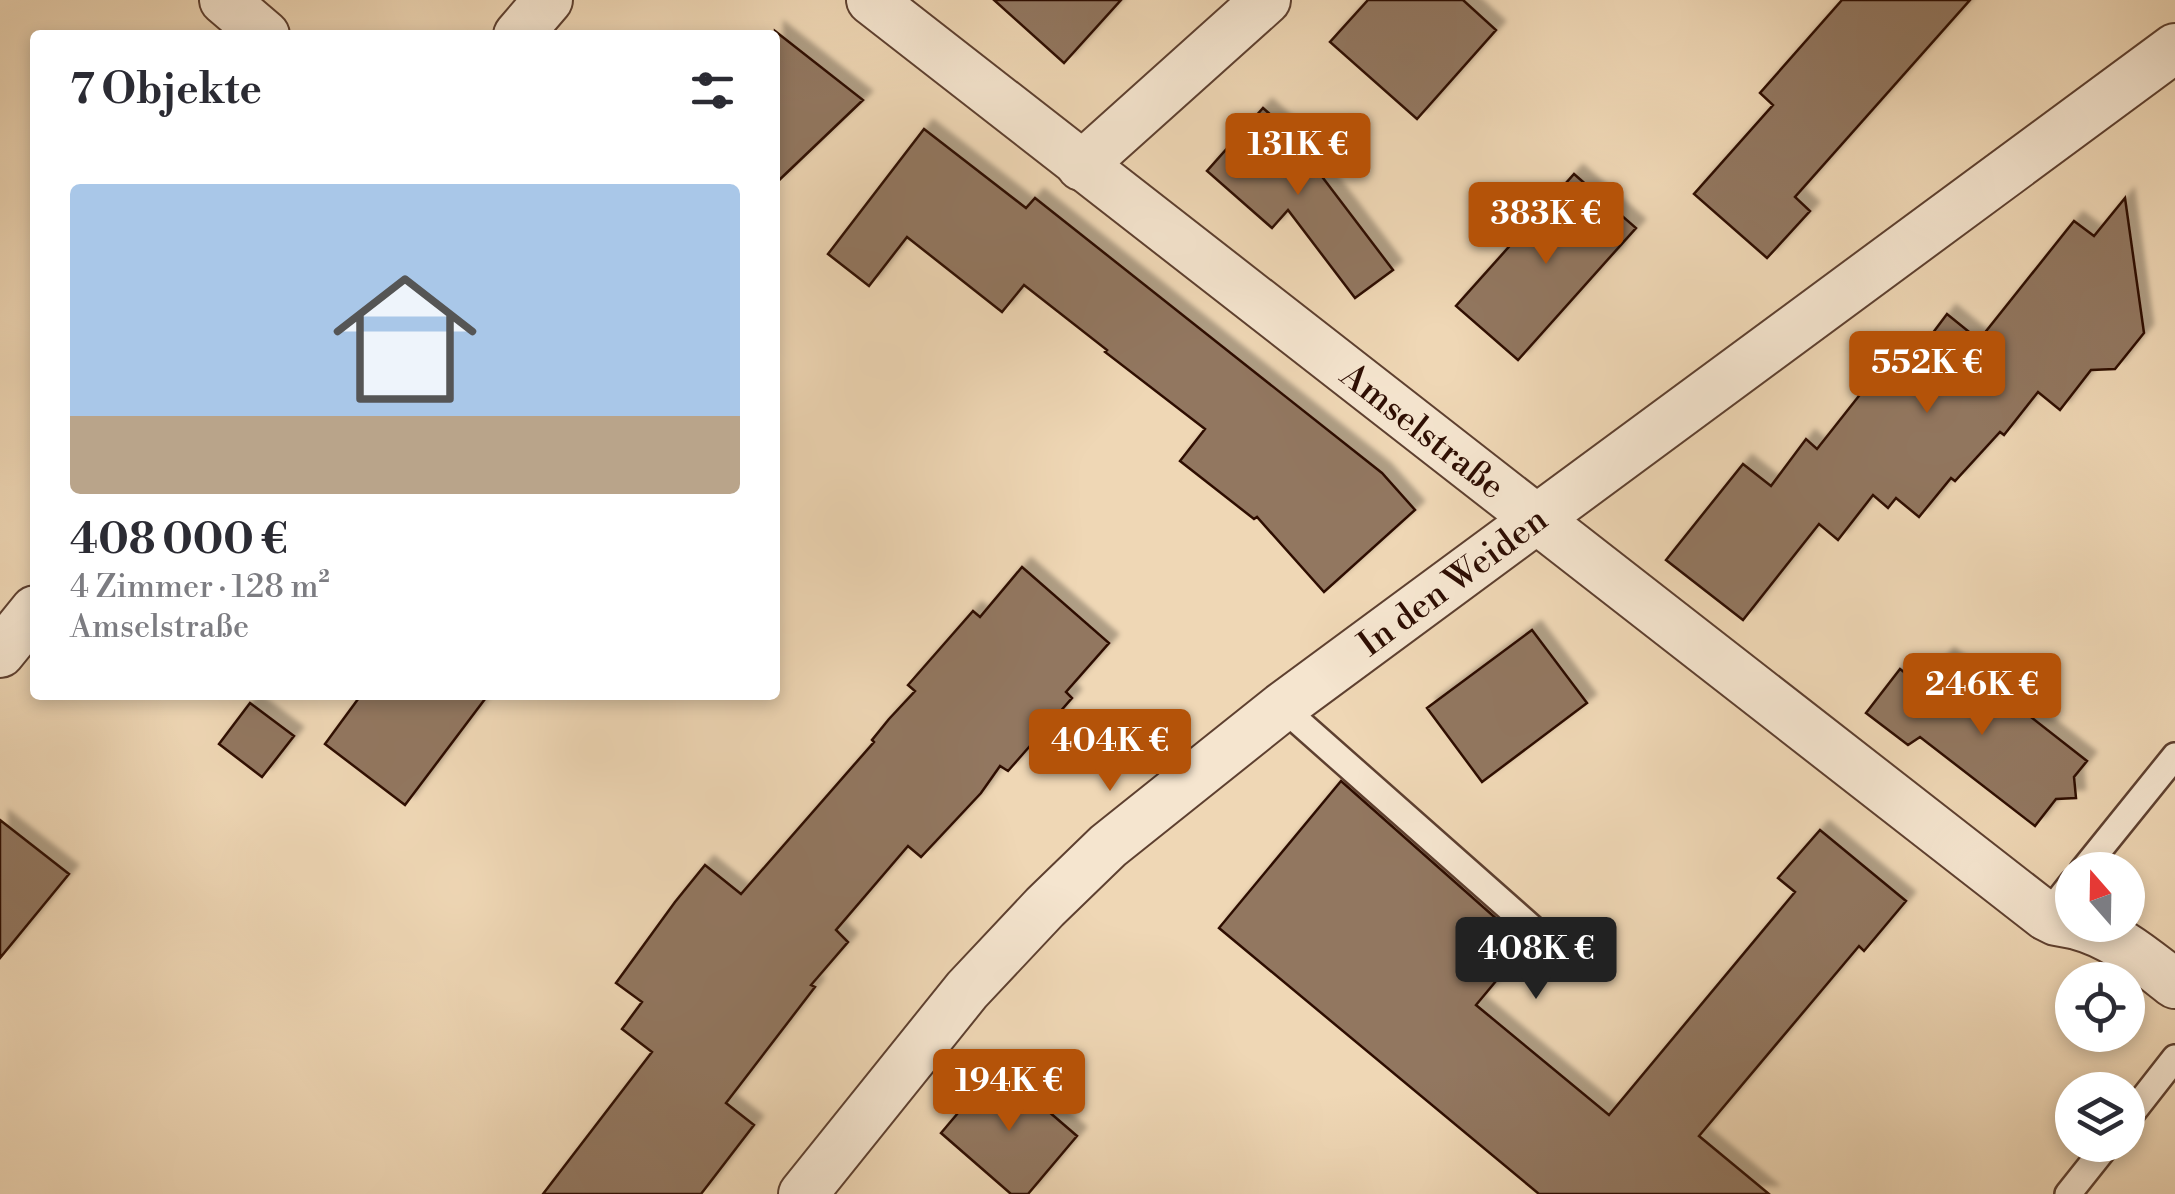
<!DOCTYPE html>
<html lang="de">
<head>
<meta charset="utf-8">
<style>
	body { margin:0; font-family:"Libre Bodoni",serif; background:#f2f2f3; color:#2b2b33; height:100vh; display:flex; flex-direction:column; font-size:38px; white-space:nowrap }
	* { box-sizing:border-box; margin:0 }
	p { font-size:32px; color:#7c7c81 }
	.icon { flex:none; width:55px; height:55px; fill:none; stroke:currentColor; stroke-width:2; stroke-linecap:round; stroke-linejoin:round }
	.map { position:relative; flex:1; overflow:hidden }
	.panel { position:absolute; left:30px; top:30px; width:750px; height:670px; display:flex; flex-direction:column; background:#fff; border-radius:10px; box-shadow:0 5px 15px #0003 }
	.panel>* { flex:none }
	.needle { width:65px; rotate:340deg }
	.controls { position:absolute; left:2055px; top:852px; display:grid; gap:20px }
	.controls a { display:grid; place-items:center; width:90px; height:90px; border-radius:50%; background:#fff; box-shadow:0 5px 15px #0003; font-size:50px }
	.price { position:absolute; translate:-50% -85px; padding:0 22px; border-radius:10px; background:#b45309; color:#fff; font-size:32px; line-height:65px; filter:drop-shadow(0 2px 5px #0008) }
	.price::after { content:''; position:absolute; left:50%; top:60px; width:30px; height:22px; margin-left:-15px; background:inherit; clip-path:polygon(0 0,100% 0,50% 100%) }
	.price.active { background:#222; color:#fff }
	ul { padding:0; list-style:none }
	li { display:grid; align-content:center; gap:20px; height:530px; padding:0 40px }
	li span { display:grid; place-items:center; height:310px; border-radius:10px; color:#555 }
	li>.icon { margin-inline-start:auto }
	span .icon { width:180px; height:180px; fill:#fffc; stroke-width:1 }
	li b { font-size:42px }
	h2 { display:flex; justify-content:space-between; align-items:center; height:120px; padding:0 40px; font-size:42px }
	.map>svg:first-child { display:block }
	.building { fill:#927760; stroke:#2e0e03; stroke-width:2.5; filter:url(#shadow) }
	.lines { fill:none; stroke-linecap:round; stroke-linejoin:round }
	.lane-casing { stroke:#5e4030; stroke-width:30 }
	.street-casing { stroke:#5e4030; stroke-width:52 }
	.lane { stroke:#f5e5cf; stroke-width:25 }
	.street { stroke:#f5e5cf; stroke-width:48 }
	.labels { text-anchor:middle; stroke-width:8; stroke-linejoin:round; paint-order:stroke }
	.street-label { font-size:35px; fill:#2e0e03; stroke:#f5e5cf }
</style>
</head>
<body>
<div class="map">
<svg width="2175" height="1194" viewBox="0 0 2175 1194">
	<defs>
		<filter id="shadow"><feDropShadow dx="9" dy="-9" stdDeviation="2.5" flood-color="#0004"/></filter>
	</defs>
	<rect width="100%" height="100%" fill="#efd7b5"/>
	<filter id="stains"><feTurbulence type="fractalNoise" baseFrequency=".002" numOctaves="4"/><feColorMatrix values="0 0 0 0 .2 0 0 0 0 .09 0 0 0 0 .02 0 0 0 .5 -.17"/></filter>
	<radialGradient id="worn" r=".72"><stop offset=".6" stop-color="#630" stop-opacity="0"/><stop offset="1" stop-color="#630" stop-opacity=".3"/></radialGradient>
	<path class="building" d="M994,0H1121L1064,63Z
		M1368,0H1463L1496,30L1417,119L1330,42Z
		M1842,0H1970L1795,197L1810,211L1767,258L1694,194L1773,105L1760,93Z
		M775,31L863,100L775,184Z
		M1263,108L1327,165L1320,174L1393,270L1355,298L1288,210L1272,228L1207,171Z
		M924,129L1026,208L1035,198L1382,473L1415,510L1324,592L1257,517L1254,519L1180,461L1205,429L1105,352L1107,350L1024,285L1002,312L907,237L869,286L828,254Z
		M1574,174L1636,228L1518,360L1456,306Z
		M2125,198L2144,333L2115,369L2091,370L2060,410L2038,392L2004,435L2000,432L1955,481L1951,478L1919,517L1896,498L1888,508L1873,495L1838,540L1819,524L1743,620L1666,560L1743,464L1771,486L1806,439L1817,449L1896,349L1911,362L1947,314L1979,340L2074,221L2094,236Z
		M1022,567L1109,643L1066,692L1072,698L1008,771L1000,766L981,793L921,857L908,846L836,930L848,942L811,985L815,987L726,1103L754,1125L701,1194H543L652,1052L622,1029L642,1002L616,983L675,902L705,865L741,894L874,742L872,740L889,719L915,691L908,685L973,611L980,617Z
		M1532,630L1587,703L1482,782L1427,708Z
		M1945,657L2010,707L2013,703L2087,761L2074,777L2076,798L2056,799L2035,826L1920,737L1908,745L1866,713L1900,669L1922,686Z
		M361,695H488L405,805L325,744Z
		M250,703L294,736L262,777L219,744Z
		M1341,781L1526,945L1476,1005L1609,1115L1795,892L1778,878L1820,830L1906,901L1864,951L1859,946L1699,1136L1769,1194H1539L1219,928Z
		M0,820L69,874L0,958Z
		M997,1067L1077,1136L1028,1194H1011L941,1133Z"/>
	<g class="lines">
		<defs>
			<path id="lane" d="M1282,707L1542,937
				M2083,870L2175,756
				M2046,916L2072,883
				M2128,1118L2175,1058
				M2068,1194L2107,1145"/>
			<g id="street">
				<path d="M224,0L265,35"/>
				<path id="s1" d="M871,0L2046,916L2056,921L2072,924"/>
				<path d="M518,35L548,0"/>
				<path d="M1081,166L1266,0"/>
				<path d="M0,653L35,610"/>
				<path d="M2077,925C2115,935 2144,960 2175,984"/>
				<path id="s2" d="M803,1194L967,990L1045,907L1108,846L1282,707L2175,48"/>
			</g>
		</defs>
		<use href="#lane" class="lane-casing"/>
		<use href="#street" class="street-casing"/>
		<use href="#lane" class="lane"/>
		<use href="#street" class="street"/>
	</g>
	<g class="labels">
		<g class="street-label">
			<text dy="12" stroke="none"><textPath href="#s1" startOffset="700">Amselstraße</textPath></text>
			<text dy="12" stroke="none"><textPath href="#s2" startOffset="898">In den Weiden</textPath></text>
		</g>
	</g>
	<rect width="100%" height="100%" filter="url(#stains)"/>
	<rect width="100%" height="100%" fill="url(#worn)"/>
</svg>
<div class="controls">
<a><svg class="needle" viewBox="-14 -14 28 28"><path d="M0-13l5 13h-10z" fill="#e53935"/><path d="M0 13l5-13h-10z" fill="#7c7c81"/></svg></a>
<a><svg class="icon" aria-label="locate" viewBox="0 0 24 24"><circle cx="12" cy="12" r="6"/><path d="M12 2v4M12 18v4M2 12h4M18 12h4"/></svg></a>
<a><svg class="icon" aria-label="layers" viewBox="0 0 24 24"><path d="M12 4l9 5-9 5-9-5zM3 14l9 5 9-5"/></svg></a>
</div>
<b class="price" style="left:1298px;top:198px">131K €</b>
<b class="price" style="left:1546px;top:267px">383K €</b>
<b class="price" style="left:1927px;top:416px">552K €</b>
<b class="price" style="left:1982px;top:738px">246K €</b>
<b class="price" style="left:1110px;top:794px">404K €</b>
<b class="price active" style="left:1536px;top:1002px">408K €</b>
<b class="price" style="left:1009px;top:1134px">194K €</b>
<section class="panel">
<h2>7 Objekte<svg class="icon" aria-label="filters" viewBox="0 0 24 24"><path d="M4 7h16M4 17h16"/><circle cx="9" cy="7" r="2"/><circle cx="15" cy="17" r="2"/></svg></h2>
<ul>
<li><span style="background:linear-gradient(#a9c7e8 75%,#b9a48a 0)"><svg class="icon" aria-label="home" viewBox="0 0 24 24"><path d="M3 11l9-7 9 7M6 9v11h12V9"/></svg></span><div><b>408 000 €</b><p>4 Zimmer · 128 m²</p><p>Amselstraße</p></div></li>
</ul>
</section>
</div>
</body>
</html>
